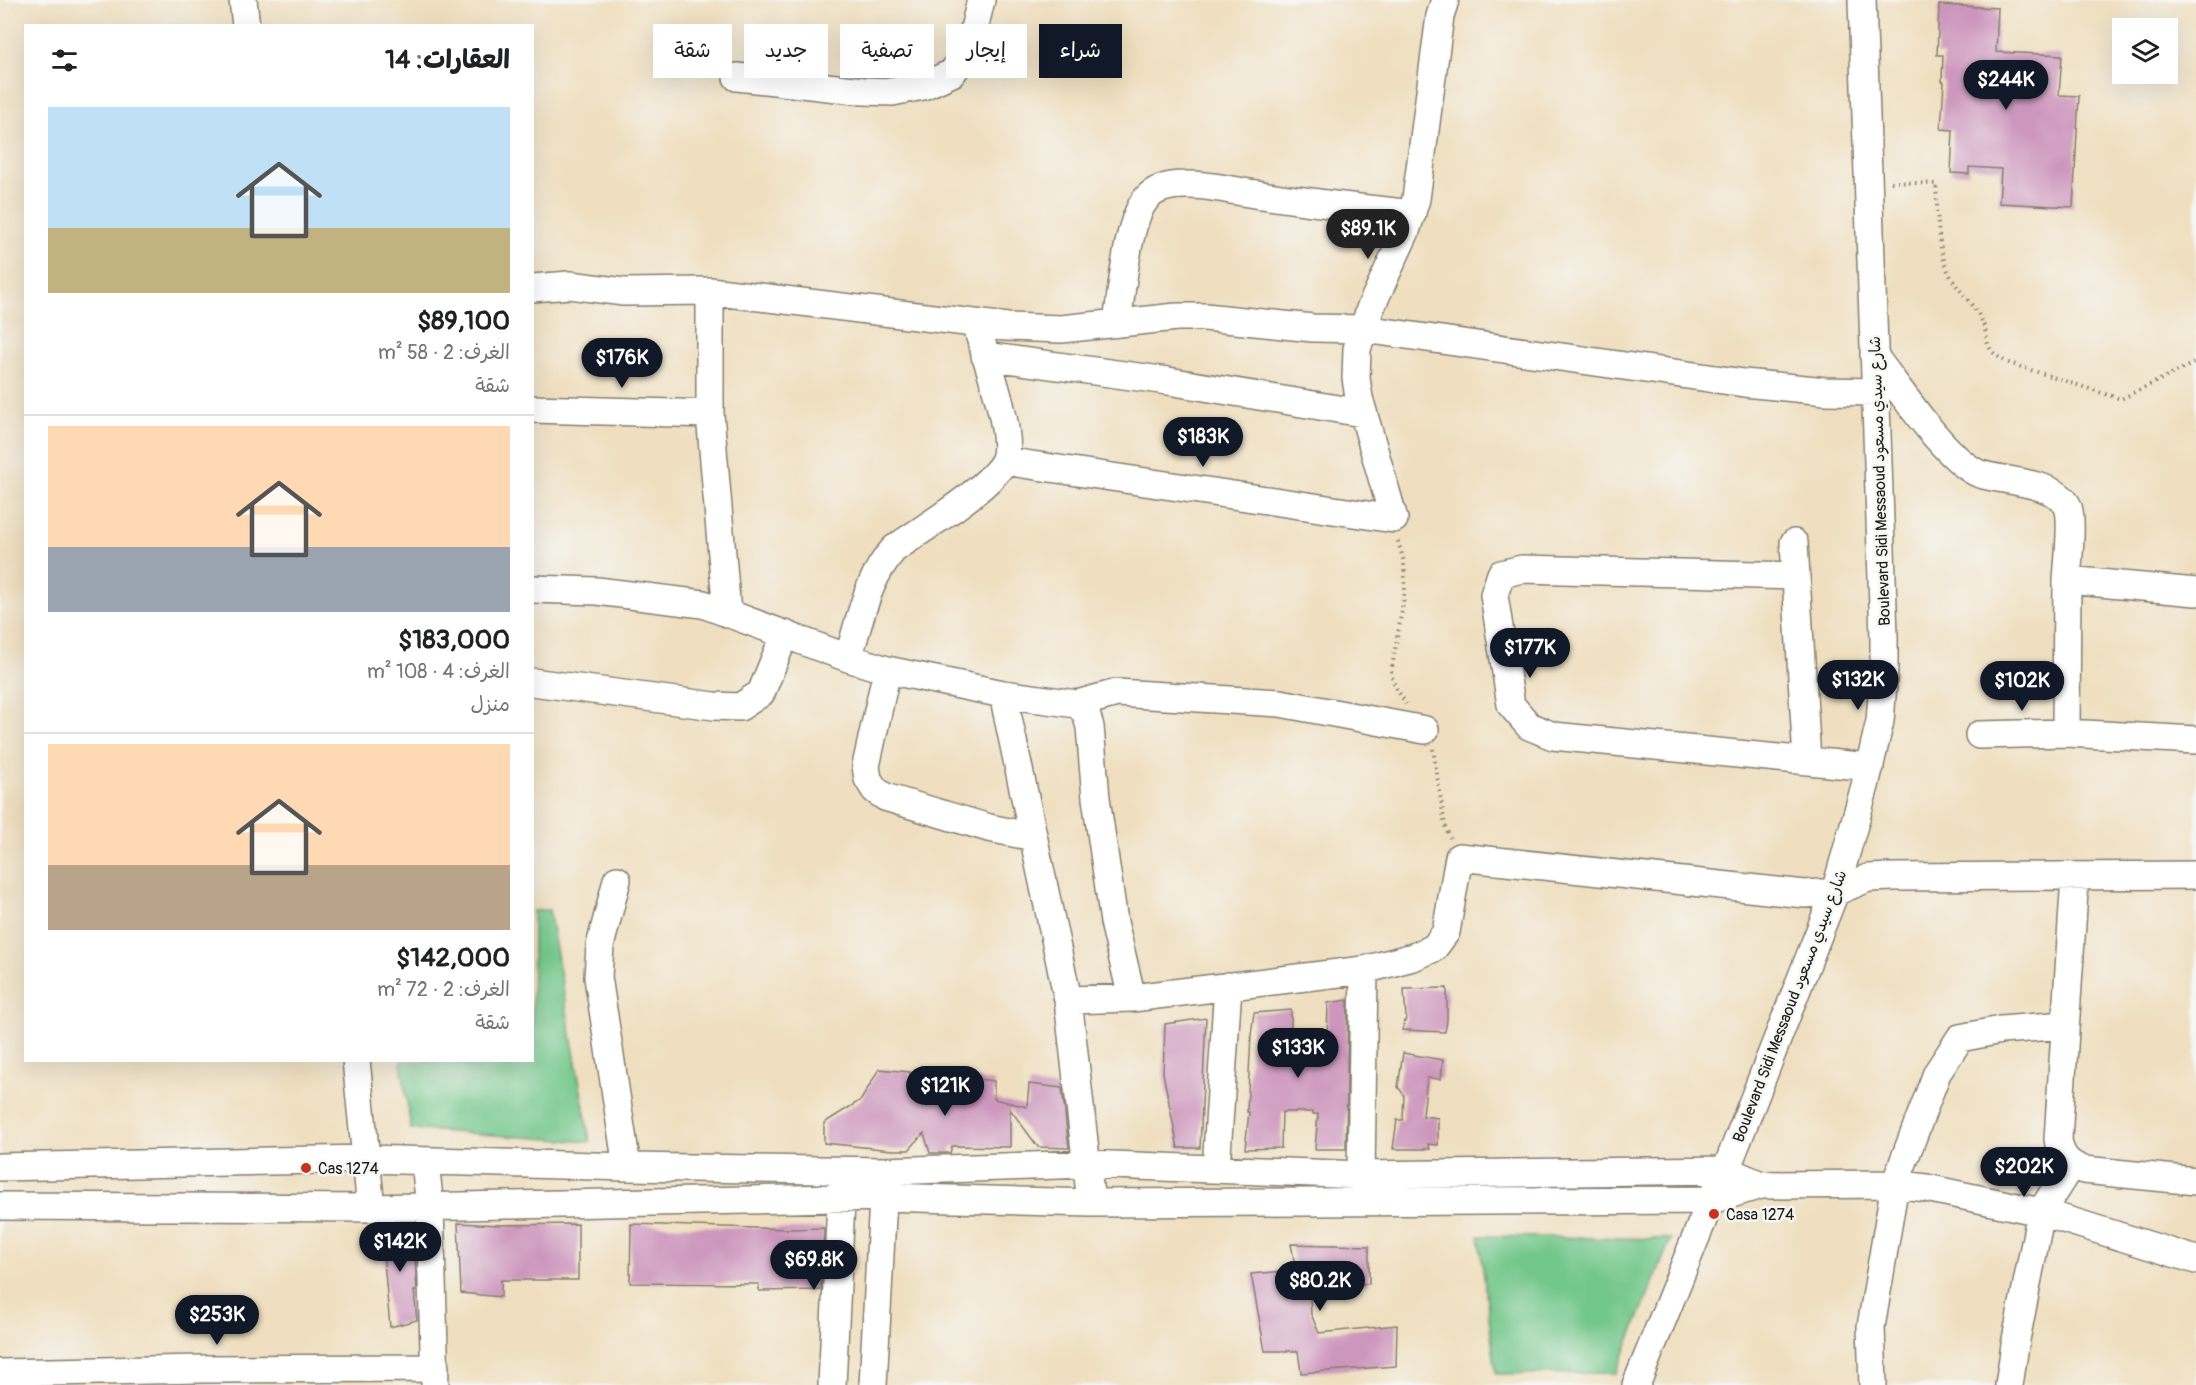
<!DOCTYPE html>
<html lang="ar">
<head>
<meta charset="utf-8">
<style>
	body { margin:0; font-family:Pangolin,"Playpen Sans Arabic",sans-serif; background:#f2f2f2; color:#202124; direction:rtl; height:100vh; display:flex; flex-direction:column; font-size:22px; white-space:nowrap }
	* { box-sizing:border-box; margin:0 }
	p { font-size:20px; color:#757577 }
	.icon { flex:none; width:33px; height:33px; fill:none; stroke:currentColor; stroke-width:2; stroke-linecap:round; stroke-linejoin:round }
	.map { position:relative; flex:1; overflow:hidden; direction:ltr }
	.drawer { position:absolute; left:24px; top:24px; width:510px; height:1038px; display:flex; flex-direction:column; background:#fff; border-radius:0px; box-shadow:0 6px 24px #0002; direction:rtl }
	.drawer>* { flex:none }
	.top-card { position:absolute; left:552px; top:24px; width:570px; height:54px; direction:rtl; display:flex; gap:12px }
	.buttons { position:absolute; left:2112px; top:18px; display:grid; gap:12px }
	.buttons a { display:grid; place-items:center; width:66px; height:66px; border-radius:0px; background:#fff; box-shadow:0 6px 24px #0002; font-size:30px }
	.price { position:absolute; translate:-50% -51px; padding:0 14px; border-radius:21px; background:#111827; color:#fff; font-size:20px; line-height:39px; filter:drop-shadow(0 2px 3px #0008) }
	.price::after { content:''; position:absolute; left:50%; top:36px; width:18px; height:14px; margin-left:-9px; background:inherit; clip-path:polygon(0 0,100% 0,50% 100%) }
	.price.active { background:#222; color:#fff }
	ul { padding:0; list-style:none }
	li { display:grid; align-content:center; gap:12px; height:318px; padding:0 24px }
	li+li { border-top:2px solid #e0e0e0 }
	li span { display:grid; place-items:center; height:186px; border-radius:0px; color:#555 }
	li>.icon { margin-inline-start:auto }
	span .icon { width:108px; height:108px; fill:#fffc; stroke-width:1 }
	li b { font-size:26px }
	h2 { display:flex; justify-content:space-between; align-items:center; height:72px; padding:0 24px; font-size:26px }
	.tag { padding:0 21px; border-radius:0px; background:#fff; box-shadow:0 6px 24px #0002; font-size:21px; line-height:54px }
	.tag.active { background:#111827; color:#fff }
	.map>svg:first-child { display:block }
	.green { fill:#73c78b; stroke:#487254; stroke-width:1.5 }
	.building { fill:#cd97bd }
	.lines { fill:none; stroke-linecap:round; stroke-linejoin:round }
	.minor-casing { stroke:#867e6e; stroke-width:30 }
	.path { stroke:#867e6e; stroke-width:4; stroke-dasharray:1.5 4.5; stroke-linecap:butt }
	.minor { stroke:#fff; stroke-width:27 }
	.poi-dot { fill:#c8321e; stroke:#f6f6f2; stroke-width:2 }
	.labels { text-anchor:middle; stroke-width:5; stroke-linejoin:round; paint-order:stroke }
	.street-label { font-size:16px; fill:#1c1c1c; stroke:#f6f6f2 }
	.poi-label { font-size:16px; fill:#1c1c1c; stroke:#f6f6f2; text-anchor:start }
</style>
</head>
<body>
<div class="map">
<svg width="2196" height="1385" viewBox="0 0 2196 1385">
	<rect width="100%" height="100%" fill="#f6f6f2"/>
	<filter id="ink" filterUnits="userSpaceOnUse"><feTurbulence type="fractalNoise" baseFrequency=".0167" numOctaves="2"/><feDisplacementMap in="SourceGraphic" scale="12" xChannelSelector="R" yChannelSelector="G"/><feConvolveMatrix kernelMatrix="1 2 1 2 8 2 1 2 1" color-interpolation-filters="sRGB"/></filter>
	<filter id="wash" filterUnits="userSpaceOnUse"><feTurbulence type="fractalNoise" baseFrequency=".008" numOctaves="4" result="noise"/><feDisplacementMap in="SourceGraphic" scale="24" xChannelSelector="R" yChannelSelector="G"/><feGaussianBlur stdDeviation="1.35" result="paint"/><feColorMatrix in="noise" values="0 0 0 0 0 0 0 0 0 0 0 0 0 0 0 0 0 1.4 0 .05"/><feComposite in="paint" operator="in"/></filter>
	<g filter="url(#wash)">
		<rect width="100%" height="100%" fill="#efdfc0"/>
		<path class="green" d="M549,910L590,1142L411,1129L401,1061L532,1060L533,911Z
			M1479,1236L1671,1239L1616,1373L1496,1374Z"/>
		<g id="blocks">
			<path class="building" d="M1939,5L1998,8L1996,52L2062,55L2059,95L2079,96L2073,207L1999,203L2001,169L1969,167V174L1951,173L1953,130L1941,129L1944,82L1942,81L1943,55H1937Z
				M1447,988V1020L1445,1032L1402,1030L1406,1018L1404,989Z
				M1348,1000L1346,1149H1315L1318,1114H1313V1112H1282L1281,1148L1245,1149L1249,1112H1247L1251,1035L1254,1013L1291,1010V1040H1327L1328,1003Z
				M1206,1018L1200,1148H1178L1163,1073L1165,1024Z
				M1403,1053L1443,1060L1441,1079L1427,1078L1423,1116L1438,1118V1145L1428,1144L1430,1149H1393L1397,1120H1403L1404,1095L1398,1087Z
				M879,1069L910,1072V1089H979L976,1079L994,1081V1099L1027,1107L1029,1084L1062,1088L1069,1148L1038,1147L1010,1109V1147L952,1146L950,1153H930L924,1133L909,1150H892L824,1143V1123L861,1100Z
				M413,1223L417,1291H414L417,1320L390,1327L384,1262L383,1225Z
				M458,1223L499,1225L578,1224V1280H501V1297L461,1293Z
				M631,1224L790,1229L824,1228L821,1290L759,1291V1284L630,1283Z
				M1291,1244L1369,1246V1284L1309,1281L1311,1314L1319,1333L1397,1325L1396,1366L1301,1373L1298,1351H1265L1251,1274L1296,1270Z"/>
		</g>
	</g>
	<g filter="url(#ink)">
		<use href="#blocks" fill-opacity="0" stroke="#867e6e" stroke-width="1.5"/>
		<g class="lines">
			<defs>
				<path id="minor" d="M243,0L246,26
					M737,77L864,91L892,92L923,86L952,73L969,50L981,0
					M532,288L570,285L624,292L710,291L1007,327L1061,329L1177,317H1205L1313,328L1364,329L1744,383L1826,391L1875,392
					M710,291V414L727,613
					M1117,322C1122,293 1127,219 1147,198C1156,188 1172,185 1185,185C1210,184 1237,192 1262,195C1312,203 1362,208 1412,214
					M985,356L1168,381L1362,413
					M1874,356C1897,385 1947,462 1980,474C2001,481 2058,482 2068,507C2073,520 2068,564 2067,580
					M532,409L710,414
					M1004,461L1394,519L1359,398L1356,378L1357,349L1370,309L1406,231L1416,199L1440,16L1445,0
					M1794,543L1807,761
					M1796,576L1522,569L1501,574L1494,595L1511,705L1529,726L1553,736L1870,767
					M532,589L597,591L703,604L848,658L887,670L1003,694L1077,704L1086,713L1090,727L1096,798L1114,922L1132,998
					M2196,592L2067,580L2066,733L2196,740
					M848,658C860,621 867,578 894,549C919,531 995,485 1005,459C1014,432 984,353 976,324
					M887,670L866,766L868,779L875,790L885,797L989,828L1033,837
					M532,682L714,706L740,707L761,693L785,634
					M1003,694L1068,1000L1091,1203
					M1077,704L1117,693L1280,703L1425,730
					M1979,735L2066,733
					M2075,877L2058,1139C2060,1156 2068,1165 2084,1170L2196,1181
					M617,880L600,946L598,977L627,1167
					M1068,1000L1132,998L1364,970L1413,957L1434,948L1446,932L1459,857L1805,894L1835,892L1868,878L1894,877L2196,875
					M356,1060L371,1208
					M425,1162L430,1207L435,1385
					M0,1167L367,1159L627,1167L885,1171L1087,1164L1361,1175L1726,1170L1761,1185
					M1216,1169L1228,986
					M1361,1175L1364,970
					M0,1206L371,1208L882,1197L1091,1203L1711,1200L1761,1185L1895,1184L1926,1188L2041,1212L2071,1165
					M0,1373L201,1369L435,1368
					M832,1385L842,1182
					M873,1385L884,1180
					M1636,1385L1711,1200L1726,1170L1835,892L1865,786L1880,721L1884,670V636L1862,0
					M1873,1385L1871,1327L1895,1184L1937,1073L1960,1038L2001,1030L2065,1025
					M2009,1385L2015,1345L2041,1212L2196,1260"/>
			</defs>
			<use href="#minor" class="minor-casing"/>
			<path class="path" d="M1891,182L1936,184C1938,214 1936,248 1950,275C1958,290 1971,302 1980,317C1992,339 1979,346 2006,362L2121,399L2196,362
				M1398,541L1404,562L1405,592L1391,673L1395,686L1406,704
				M1433,749L1445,826L1450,838"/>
			<use href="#minor" class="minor"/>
		</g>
	</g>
	<g class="poi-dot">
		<circle cx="306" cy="1168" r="6"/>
		<circle cx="1714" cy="1214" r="6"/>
	</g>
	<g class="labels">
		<g class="street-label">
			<text transform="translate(1879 481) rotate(-92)" y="6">Boulevard Sidi Messaoud شارع سيدي مسعود</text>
			<text transform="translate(1789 1006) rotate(-69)" y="6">Boulevard Sidi Messaoud شارع سيدي مسعود</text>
		</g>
		<g class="poi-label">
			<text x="318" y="1174">Cas 1274</text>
			<text x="1726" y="1220">Casa 1274</text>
		</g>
	</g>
</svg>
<div class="buttons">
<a><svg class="icon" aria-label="layers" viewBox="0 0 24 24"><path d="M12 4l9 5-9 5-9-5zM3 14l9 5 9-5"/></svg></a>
</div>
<b class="price" style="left:2006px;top:111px">$244K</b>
<b class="price active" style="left:1368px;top:260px">$89.1K</b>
<b class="price" style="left:622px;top:389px">$176K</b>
<b class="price" style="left:1203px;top:468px">$183K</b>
<b class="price" style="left:1530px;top:679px">$177K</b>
<b class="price" style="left:1858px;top:711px">$132K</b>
<b class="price" style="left:2022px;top:712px">$102K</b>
<b class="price" style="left:1298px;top:1079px">$133K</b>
<b class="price" style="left:945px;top:1117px">$121K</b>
<b class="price" style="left:2024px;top:1198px">$202K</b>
<b class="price" style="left:400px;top:1273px">$142K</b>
<b class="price" style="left:814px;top:1291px">$69.8K</b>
<b class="price" style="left:1320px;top:1312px">$80.2K</b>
<b class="price" style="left:217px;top:1346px">$253K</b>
<div class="top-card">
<a class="tag active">شراء</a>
<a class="tag">إيجار</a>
<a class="tag">تصفية</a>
<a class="tag">جديد</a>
<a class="tag">شقة</a>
</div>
<section class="drawer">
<h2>العقارات: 14<svg class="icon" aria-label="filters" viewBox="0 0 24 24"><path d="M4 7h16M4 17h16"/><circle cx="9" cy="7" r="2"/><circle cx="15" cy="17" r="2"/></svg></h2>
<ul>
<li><span style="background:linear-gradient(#bfe0f5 65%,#c2b280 0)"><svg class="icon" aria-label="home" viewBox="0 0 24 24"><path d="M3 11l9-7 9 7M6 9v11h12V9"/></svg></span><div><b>$89,100</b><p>الغرف: 2 · 58 m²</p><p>شقة</p></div></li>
<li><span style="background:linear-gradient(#ffd9b3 65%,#9aa5b1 0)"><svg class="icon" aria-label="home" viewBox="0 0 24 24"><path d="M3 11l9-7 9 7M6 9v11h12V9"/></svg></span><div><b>$183,000</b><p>الغرف: 4 · 108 m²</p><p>منزل</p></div></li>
<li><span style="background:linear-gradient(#ffd9b3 65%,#b9a48a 0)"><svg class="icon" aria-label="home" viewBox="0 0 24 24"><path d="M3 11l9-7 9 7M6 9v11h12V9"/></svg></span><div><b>$142,000</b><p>الغرف: 2 · 72 m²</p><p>شقة</p></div></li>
</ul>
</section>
</div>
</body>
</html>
